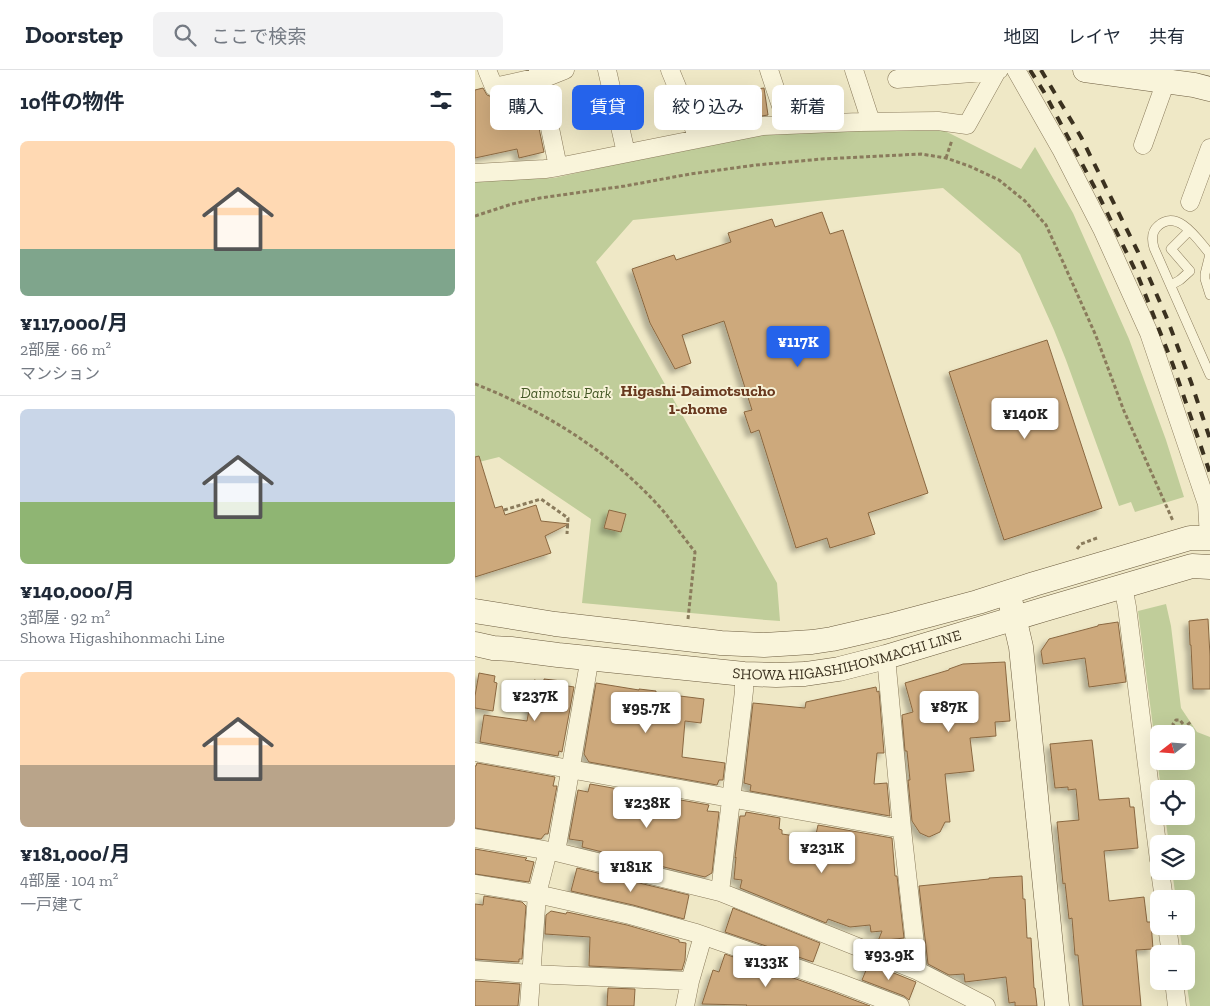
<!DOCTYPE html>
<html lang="ja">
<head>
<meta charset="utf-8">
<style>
	body { margin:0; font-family:"Zilla Slab","Noto Sans JP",serif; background:#f2f2f3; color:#1f2937; height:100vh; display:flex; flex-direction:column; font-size:19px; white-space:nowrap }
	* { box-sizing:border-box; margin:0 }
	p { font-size:16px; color:#747a83 }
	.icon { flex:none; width:28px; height:28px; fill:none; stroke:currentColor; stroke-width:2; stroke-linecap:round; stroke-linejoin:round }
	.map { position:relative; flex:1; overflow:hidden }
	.panel { display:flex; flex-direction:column; background:#fff; width:475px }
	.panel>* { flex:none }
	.hud { position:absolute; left:15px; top:15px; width:475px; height:45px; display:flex; gap:10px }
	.needle { width:32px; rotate:253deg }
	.buttons { position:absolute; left:675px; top:655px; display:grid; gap:10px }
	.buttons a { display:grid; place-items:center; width:45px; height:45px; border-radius:8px; background:#fff; box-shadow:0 5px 20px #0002; font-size:25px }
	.price { position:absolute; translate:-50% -42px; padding:0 11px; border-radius:5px; background:#fff; color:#222; font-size:16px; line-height:32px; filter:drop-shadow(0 1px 2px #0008) }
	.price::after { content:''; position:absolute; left:50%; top:30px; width:15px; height:11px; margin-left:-8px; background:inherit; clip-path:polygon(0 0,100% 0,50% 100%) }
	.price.active { background:#2563eb; color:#fff }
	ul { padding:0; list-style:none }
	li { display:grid; align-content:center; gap:10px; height:265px; padding:0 20px }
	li+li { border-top:1px solid #e0e1e3 }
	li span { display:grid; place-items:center; height:155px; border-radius:8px; color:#555 }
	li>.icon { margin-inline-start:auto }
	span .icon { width:90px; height:90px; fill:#fffc; stroke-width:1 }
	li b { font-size:21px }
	h2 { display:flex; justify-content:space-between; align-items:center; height:60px; padding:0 20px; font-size:21px }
	.pill { padding:0 18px; border-radius:8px; background:#fff; box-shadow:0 5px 20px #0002; font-size:18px; line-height:45px }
	.pill.active { background:#2563eb; color:#fff }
	header { display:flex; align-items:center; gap:30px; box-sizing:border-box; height:70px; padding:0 25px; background:#fff; border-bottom:1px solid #e0e1e3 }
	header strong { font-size:24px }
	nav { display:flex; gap:28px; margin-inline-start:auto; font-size:18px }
	.search { width:350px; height:45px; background:#f2f2f3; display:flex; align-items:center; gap:12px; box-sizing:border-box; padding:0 18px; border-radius:8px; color:#747a83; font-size:19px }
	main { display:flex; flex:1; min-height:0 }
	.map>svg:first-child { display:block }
	.green { fill:#c0cd9a; fill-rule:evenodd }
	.building { fill:#cda97c; stroke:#8a6841; filter:url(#shadow) }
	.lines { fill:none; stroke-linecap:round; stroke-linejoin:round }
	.lane-casing { stroke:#8a7b5c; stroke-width:10 }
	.street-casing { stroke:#8a7b5c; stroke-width:19 }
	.secondary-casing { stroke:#6c5c3f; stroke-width:25 }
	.path { stroke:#8a7b5c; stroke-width:3; stroke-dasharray:4 2.5; stroke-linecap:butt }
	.lane { stroke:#f9f4da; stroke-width:9 }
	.street { stroke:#f9f4da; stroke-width:18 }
	.secondary { stroke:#f9f4da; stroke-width:24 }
	.rail { stroke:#3b311f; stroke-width:4; stroke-dasharray:9 9; stroke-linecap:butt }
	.labels { text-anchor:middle; stroke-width:4; stroke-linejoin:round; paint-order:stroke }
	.park-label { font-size:15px; font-style:italic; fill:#445726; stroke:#f6f1d6 }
	.street-label { font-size:15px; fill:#3b311f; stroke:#f6f1d6 }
	.neighbourhood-label { font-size:16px; font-weight:bold; fill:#68381e; stroke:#f6f1d6 }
</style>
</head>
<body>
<header>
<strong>Doorstep</strong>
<div class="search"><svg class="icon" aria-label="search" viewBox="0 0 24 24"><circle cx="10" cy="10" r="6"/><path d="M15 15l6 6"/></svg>ここで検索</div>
<nav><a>地図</a><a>レイヤ</a><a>共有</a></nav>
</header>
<main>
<section class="panel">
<h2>10件の物件<svg class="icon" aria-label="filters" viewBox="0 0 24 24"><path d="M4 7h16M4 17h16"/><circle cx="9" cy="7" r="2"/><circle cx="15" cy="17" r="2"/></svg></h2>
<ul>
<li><span style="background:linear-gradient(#ffd9b3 70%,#7fa58c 0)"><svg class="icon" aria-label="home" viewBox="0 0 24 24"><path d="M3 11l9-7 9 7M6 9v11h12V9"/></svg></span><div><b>¥117,000/月</b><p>2部屋 · 66 m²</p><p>マンション</p></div></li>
<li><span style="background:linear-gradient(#c9d6e8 60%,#8fb573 0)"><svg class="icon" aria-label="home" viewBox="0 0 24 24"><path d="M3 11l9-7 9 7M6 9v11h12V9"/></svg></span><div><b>¥140,000/月</b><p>3部屋 · 92 m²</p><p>Showa Higashihonmachi Line</p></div></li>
<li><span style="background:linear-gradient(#ffd9b3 60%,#b9a48a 0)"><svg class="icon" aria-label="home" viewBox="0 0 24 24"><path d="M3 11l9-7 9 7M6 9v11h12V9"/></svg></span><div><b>¥181,000/月</b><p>4部屋 · 104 m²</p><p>一戸建て</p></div></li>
</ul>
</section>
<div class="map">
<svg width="735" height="936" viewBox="0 0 735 936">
	<defs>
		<filter id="shadow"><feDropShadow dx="-4.5" dy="4.5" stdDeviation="2.5" flood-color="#0004"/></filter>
	</defs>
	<rect width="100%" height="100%" fill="#efe8c6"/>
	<path class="green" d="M462,57L546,99L560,77L598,143L654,269L691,370L709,427L660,442L656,432L644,436L591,290L579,260L545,184L468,118L158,150L121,192L302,513L305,551L291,550L107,533L116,449L24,387L0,393V111L79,108L170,88L283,65L304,63Z
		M691,534L696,556L706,638L722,662L735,667V936H715L711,910V884H708L704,856H711V829H701L697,801H711V774H694L690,746H711V719H686L663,541ZM684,664H711V691H684Z"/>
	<path class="building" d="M8,18L12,25L17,27H21L56,20L69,82L44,88L42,79L0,88V20Z
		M289,18L293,45L249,52L245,24Z
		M347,142L355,164L368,160L453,423L393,443L400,464L355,478L352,468L321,478L284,360L276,363L269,342L277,340L249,251L207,265L216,293L200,299L175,253L157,199L199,185L201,190L256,172L253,163L297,149L300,157Z
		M572,270L627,438L529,470L474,302Z
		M4,386L20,438L27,436L30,445L61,435L66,451L94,454L70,466L76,483L0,507V387Z
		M134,440L151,444L146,462L129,458Z
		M733,549L735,586V619H718L716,575H715L714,551Z
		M643,552L651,612L614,617L610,588L568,594L566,581L574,569L623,556V555Z
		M530,592L535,651L520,652L521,666L495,668L499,701L470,704L475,752H470L465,762L454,767L445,763L437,751L433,710H435L432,681H430L427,645L438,642L430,613L474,600V599L488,594Z
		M4,603L20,606L19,612L22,613L18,641L0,638V626Z
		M69,609L87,611V615L99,617L87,682L84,681L83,686L5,672L9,645L52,651L59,610L69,612Z
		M121,613L164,620V619L181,621V623L229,629L226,653L210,651L207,687L250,693L248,710H244L242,715L114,692L109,684Z
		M401,617L402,622L404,621L409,683H402L399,714L412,713L415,746L275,721L276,715L269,713L278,633L330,638L331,632Z
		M617,670L624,730L654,728L655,737H659L663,778L629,781L634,831L669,827L672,852H676L678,879L661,880L666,936H608L603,885H600L597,848L594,849L590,813L588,814L582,752L604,750L601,719L593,720V717L580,718L575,674Z
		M2,693L80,707L78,716H82L73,764H70L66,769L0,758V696H1Z
		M115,714L234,735L232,741L244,742L237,803L230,807L107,777L108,771L94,769L103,720L113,722Z
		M271,742L305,748L304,759L307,760V764L340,769L343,755L417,768L420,806H422L429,868L403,871L407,861L396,862L395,855L375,857L353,849L351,853L265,818L267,810L259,809L261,787L260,788L265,746H270Z
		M0,779L52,788L50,790L59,792L54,812L0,804Z
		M102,798L214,825L209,849L158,835L96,821Z
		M547,806L548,829H550L552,868H556L559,918H560L562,936H540V932L534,933L531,907L490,912L489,904L474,905L453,894L444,816L514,809V808Z
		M9,826L47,832L51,836L47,889H44V892L0,889V834L8,835Z
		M258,838L345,873L338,892L250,862Z
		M76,841L91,844L92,842L152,855L204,870V872L211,873L210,890L207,900L114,896L115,867L70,864L71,845Z
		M250,884L358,922L395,936H271L272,935L227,934L238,900L244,902Z
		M394,893L441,912L434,930L429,926L387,910Z
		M0,911L45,914L43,936H0Z
		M133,918L160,919L159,936H132Z"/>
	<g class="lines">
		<defs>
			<path id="lane" d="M735,184C723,170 703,138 683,156C676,162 677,171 679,178L735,305
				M735,184L730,204V209L735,225
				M696,215L705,210L715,201L696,179L714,161"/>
			<path id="street" d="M12,0L19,17L64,7
				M63,0L83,97
				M132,0L151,83
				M195,0L223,68
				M294,0L312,54
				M379,0L396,52
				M541,0L586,79L628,161L674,263L732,434L734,467
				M422,9L522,1
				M65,10L90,0
				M668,75L691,11
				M0,103L70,99L83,97L288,56L384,52L463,51L492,55L522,1L524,0
				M715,132L735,78
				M648,516L652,537L684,790
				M411,587L427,759L443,901
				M0,682L427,759
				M0,768L81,782L245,822L443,901L511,936
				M81,782L115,587
				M685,801L689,829
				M0,814L62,824L155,845L221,863L362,912L425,936
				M245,822L269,621V604
				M692,856L696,884
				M0,900L56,904L215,911
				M699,911L702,936
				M54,936L62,824L73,781
				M210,936L215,911L228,866"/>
			<g id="secondary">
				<path d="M610,0L719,15L735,19"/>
				<path d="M536,534L546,577L582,936"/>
				<path d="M0,541L80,554L246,573L289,575L337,572L357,569L413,556L503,532L559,514L715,468H735"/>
				<path id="s1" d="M0,574L18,578L36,579L83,585L269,604L301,605L330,604L364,599L411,587L567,540L717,496L735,497"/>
			</g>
		</defs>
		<use href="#lane" class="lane-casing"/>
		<use href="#street" class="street-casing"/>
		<use href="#secondary" class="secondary-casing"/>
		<path class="path" d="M471,88L477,70
			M0,146L37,134L65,128L150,116L215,104L281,95L347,89L446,84L471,88L494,96L524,110L550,131L571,155L588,192L621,266L649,341L698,451
			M0,314C72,342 139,384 190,443C200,456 210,469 220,482L213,549
			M29,440L66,429L93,448L92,464
			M602,479L606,474L622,468
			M708,654L705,650H701L698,654L701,659H707L717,651"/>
		<use href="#lane" class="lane"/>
		<use href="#street" class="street"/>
		<use href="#secondary" class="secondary"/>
		<path class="rail" d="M555,0L569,22L622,122L663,206L698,295L735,403
			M566,0L606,67L663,182L691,246L716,312L735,369"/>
	</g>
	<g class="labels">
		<g class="park-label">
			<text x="91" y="328">Daimotsu Park</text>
		</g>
		<g class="street-label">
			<text dy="5" stroke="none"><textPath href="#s1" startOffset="376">SHOWA HIGASHIHONMACHI LINE</textPath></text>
		</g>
		<g class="neighbourhood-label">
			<text x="223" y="326">Higashi-Daimotsucho<tspan x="223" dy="18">1-chome</tspan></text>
		</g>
	</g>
</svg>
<div class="buttons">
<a><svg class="needle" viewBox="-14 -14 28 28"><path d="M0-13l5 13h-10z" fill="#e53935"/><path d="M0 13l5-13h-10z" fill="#747a83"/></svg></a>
<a><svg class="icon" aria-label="locate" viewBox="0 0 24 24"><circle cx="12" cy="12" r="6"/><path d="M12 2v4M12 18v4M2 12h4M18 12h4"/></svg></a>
<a><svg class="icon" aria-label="layers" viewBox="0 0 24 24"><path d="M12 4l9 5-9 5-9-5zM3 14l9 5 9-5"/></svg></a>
<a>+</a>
<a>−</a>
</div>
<b class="price active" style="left:323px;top:298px">¥117K</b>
<b class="price" style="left:550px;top:370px">¥140K</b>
<b class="price" style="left:60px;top:652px">¥237K</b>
<b class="price" style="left:474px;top:663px">¥87K</b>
<b class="price" style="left:171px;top:664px">¥95.7K</b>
<b class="price" style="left:172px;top:759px">¥238K</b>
<b class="price" style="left:347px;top:804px">¥231K</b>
<b class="price" style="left:156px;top:823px">¥181K</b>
<b class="price" style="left:414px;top:911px">¥93.9K</b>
<b class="price" style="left:291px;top:918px">¥133K</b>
<div class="hud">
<a class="pill">購入</a>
<a class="pill active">賃貸</a>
<a class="pill">絞り込み</a>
<a class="pill">新着</a>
</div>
</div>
</main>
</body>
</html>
